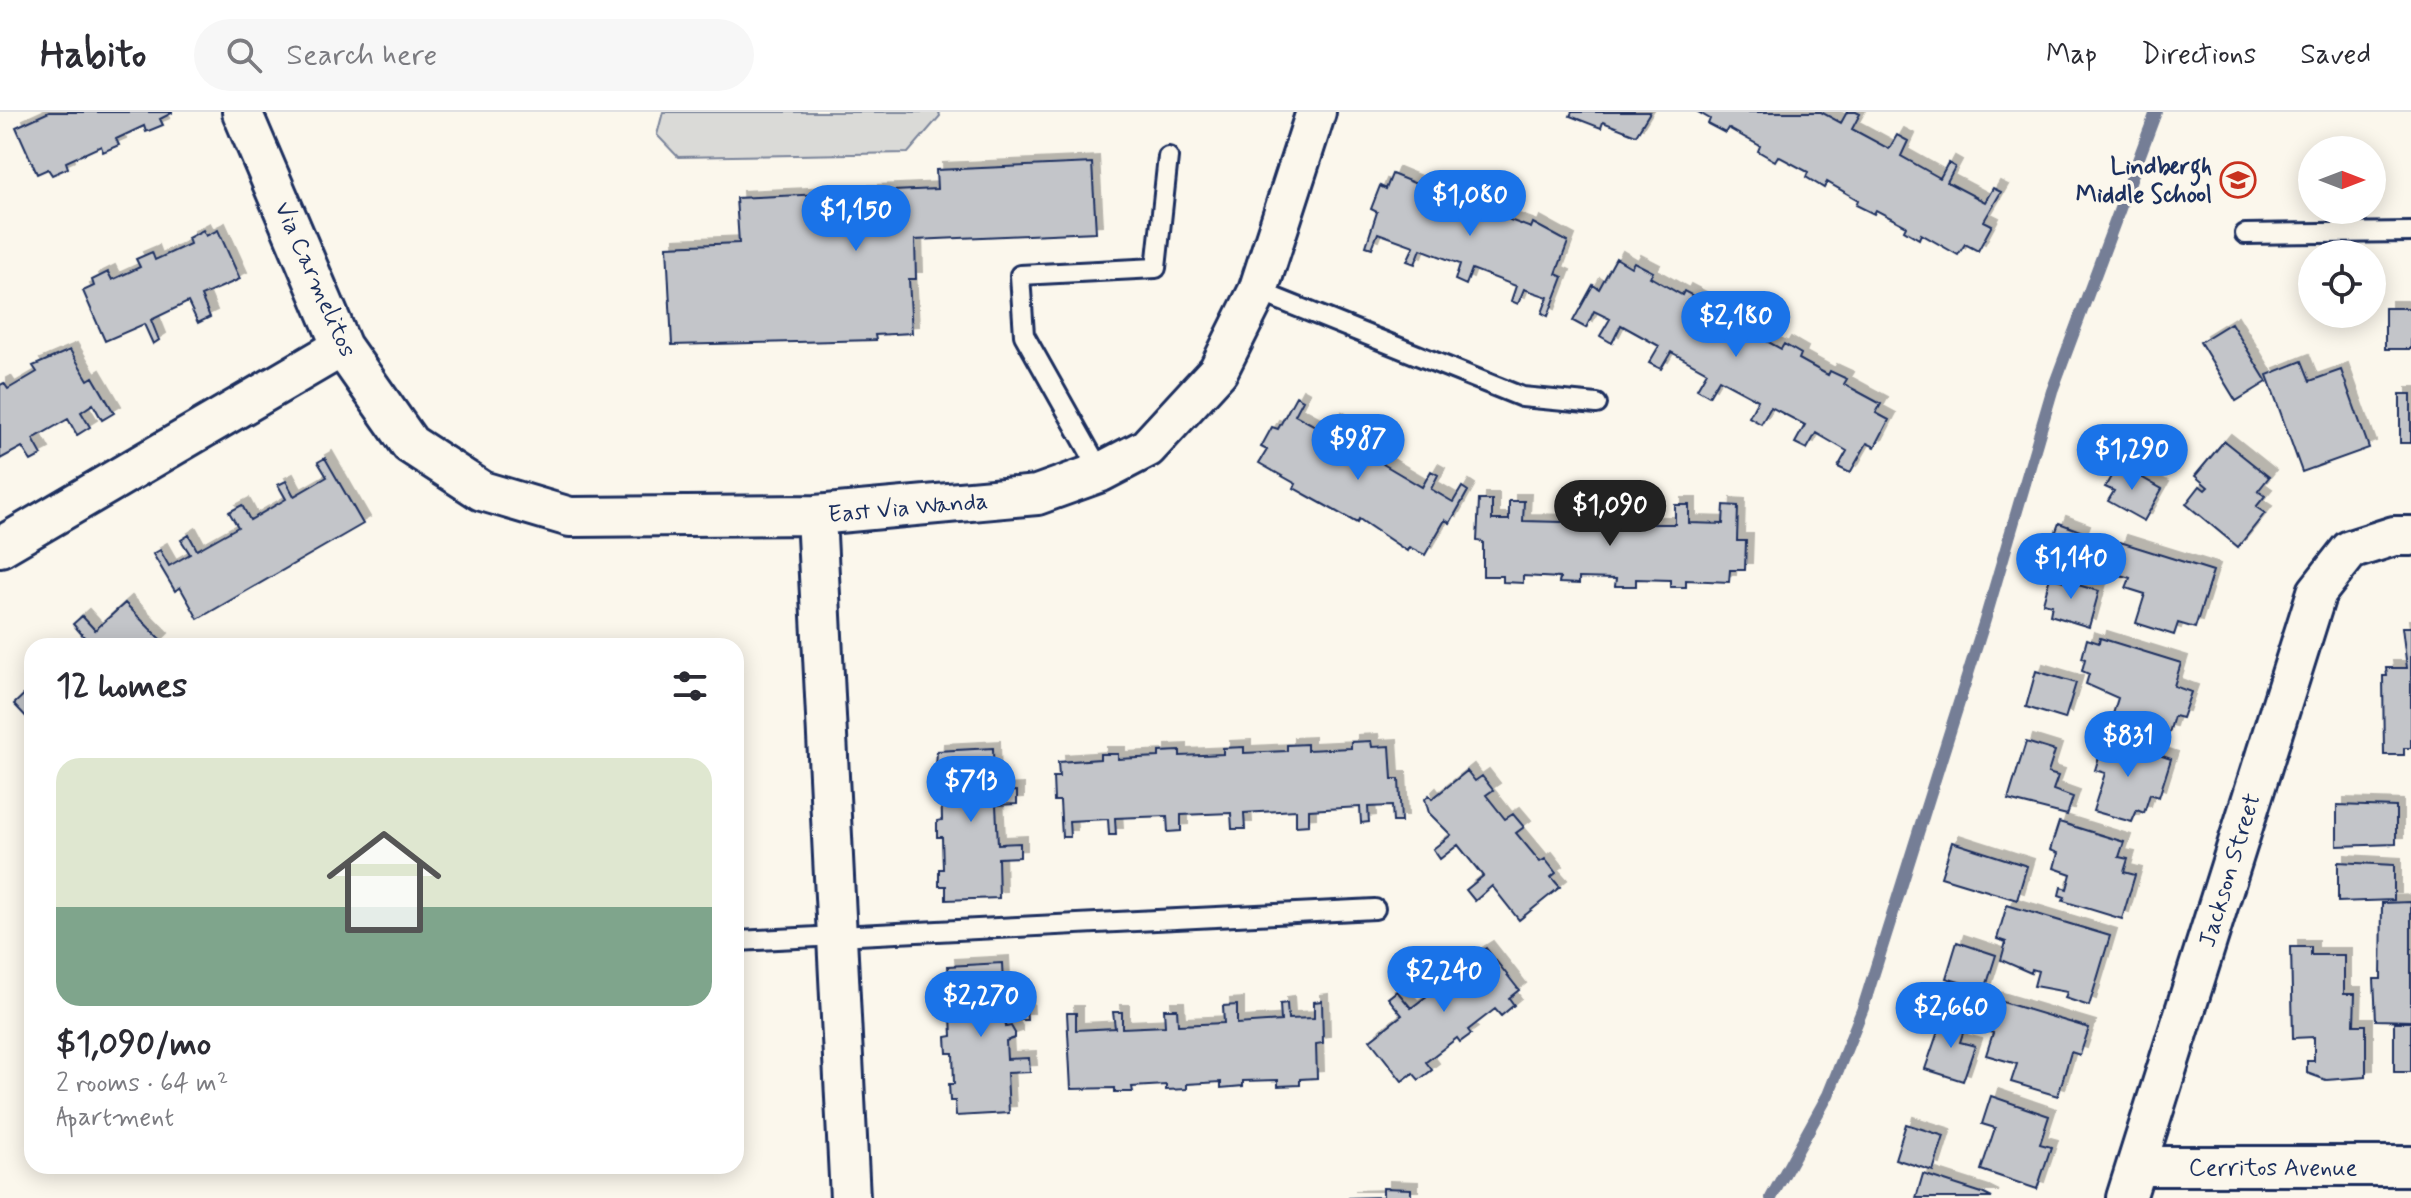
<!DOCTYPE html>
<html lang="en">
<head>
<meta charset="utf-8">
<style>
	body { margin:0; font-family:Mynerve,sans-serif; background:#f7f7f7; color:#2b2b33; height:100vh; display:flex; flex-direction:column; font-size:30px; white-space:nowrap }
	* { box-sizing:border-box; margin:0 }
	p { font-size:26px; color:#7c7c81 }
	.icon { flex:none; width:44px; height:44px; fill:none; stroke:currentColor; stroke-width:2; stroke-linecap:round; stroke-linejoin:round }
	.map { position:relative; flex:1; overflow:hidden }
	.sheet { position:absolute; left:24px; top:526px; width:720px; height:536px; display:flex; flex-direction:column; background:#fff; border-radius:24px; box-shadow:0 4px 20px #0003 }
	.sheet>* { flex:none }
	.needle { width:52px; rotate:90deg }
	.tools { position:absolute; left:2298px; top:24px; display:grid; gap:16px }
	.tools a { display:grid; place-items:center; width:88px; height:88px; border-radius:50%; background:#fff; box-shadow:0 4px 20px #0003; font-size:40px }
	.price { position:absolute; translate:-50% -68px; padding:0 18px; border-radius:28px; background:#1a73e8; color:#fff; font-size:26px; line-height:52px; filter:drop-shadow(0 2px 4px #0008) }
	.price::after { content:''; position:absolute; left:50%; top:48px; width:24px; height:18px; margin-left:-12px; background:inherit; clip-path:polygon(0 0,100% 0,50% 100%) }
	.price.selected { background:#222; color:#fff }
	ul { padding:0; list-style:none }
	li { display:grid; align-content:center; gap:16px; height:424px; padding:0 32px }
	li+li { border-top:2px solid #e1e1e2 }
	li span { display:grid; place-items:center; height:248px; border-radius:24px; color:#555 }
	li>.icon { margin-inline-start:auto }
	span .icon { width:144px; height:144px; fill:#fffc; stroke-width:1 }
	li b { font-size:34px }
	h2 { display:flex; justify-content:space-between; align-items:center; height:96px; padding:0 32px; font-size:34px }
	header { display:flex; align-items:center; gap:48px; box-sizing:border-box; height:112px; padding:0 40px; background:#fff; border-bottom:2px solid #e1e1e2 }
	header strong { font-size:38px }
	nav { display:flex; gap:44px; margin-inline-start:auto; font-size:28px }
	.search { width:560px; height:72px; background:#f7f7f7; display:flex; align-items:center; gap:20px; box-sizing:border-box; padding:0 28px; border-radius:44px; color:#7c7c81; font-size:30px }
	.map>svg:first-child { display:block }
	.green { fill:#dadad7; stroke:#7a849a; stroke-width:2 }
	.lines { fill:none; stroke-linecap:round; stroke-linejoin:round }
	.stream { stroke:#747e96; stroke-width:12 }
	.building { fill:#c3c5c9; stroke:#1b2f5e; stroke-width:2; filter:url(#shadow) }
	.lane-casing { stroke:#1b2f5e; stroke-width:24 }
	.street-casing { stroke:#1b2f5e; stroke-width:44 }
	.lane { stroke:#fbf7ec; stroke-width:18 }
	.street { stroke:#fbf7ec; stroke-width:38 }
	.labels { text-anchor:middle; stroke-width:7; stroke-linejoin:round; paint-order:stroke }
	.poi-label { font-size:24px; font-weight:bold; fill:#1b2f5e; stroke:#fbf7ec; text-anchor:end }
	.street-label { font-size:24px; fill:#1b2f5e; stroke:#fbf7ec }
</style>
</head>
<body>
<header>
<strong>Habito</strong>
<div class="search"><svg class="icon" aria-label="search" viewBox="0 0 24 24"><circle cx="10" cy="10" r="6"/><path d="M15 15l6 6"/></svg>Search here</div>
<nav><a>Map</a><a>Directions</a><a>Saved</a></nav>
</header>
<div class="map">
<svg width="2411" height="1086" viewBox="0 0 2411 1086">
	<defs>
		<filter id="shadow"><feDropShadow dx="7" dy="-7" stdDeviation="0" flood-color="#0004"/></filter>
	</defs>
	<rect width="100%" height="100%" fill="#fbf7ec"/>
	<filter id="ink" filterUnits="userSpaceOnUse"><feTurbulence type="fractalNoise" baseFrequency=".0125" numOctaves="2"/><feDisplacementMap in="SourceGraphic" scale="16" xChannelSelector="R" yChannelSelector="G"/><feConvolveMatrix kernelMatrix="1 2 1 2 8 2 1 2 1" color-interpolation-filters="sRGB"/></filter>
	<g filter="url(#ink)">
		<path class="green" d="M663,0H939L940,4L908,41L678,45L657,23Z"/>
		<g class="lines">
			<path class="stream" d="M1771,1086L1828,983L1863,896L1985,508L2052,279L2156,0"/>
		</g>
		<path class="building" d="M49,0H172V1L160,7L163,13L146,20L144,14L116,27L119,33L103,40L101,34L66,50L68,56L52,63L48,57L37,62L16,15Z
			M1572,0H1650L1636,23L1603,10L1601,16L1570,4Z
			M1698,0H1821L1841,11L1847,0H1856L1860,2L1852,17L1889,37L1897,23L1908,29L1901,44L1940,66L1948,51L1955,55L1947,70L1985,90L1993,76L2001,80L1984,109L1992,113L1978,139L1965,132L1958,143L1921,122L1919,127L1904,118L1906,114L1876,98L1874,102L1856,93L1858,88L1827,70L1824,76L1806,65L1808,60L1778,44L1775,49L1758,39L1760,34L1728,16L1725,21L1708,12L1710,7Z
			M1092,51L1096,120L915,128L916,167H909L912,221L875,223L876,228L672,233L667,134L739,131L736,86L937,77L936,58Z
			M1392,62L1431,78L1433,73L1450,79L1448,84L1479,96L1481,91L1501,98L1499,104L1531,116L1533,111L1568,130L1556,162L1563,165L1548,204L1542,201L1548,185L1524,177L1518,192L1511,189L1516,174L1472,157L1466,173L1455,168L1460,152L1421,137L1415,152L1407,149L1414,134L1378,121L1372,136L1366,134L1377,100L1371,97L1380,74L1386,77Z
			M203,118L206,124L218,118L240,167L201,184L210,205L198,211L188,190L151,208L159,228L153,232L144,212L105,229L83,179L94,174L92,168L108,160L112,168L140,155L136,147L152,140L155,148L190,132L188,126Z
			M1616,146L1631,155L1634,150L1653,160L1650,165L1682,183L1684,179L1701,188L1699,192L1731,209L1734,205L1752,215L1750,220L1781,237L1784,232L1801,242L1799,247L1828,263L1830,259L1847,267L1844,272L1881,292L1876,301L1889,308L1875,335L1867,331L1850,361L1838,355L1847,339L1816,321L1807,337L1795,331L1805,313L1771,295L1761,312L1749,305L1758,288L1719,267L1709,284L1697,277L1707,260L1671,240L1661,257L1649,251L1659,234L1621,213L1612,231L1600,224L1610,207L1594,199L1586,216L1573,209L1593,173L1599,177Z
			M2385,196H2411V237H2385Z
			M2231,211L2267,270L2236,289L2200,230Z
			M70,238L88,268L93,265L114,301L102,308L93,292L81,300L90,315L77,323L68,307L33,327L42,343L31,349L22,335L0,347V273L4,271L8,277L37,260L33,254Z
			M2302,249L2310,269L2341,258L2369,336L2302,360L2267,263Z
			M2400,282H2411V331H2400Z
			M1296,284L1303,288L1295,303L1328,321L1335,307L1342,311L1334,325L1372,346L1381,331L1392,337L1383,352L1422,375L1431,359L1438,363L1431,377L1453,390L1462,375L1468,379L1450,411L1445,408L1425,443L1409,435L1407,439L1359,407L1357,411L1310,385L1294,376L1296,372L1259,351L1267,338L1261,335L1272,315L1278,317Z
			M2224,329L2269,365L2258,379L2265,384L2256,395L2265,401L2238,435L2186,392L2200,374L2205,378L2208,375L2195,364Z
			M325,346L363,412L198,507L180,475L175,479L153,442L160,438L169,454L190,442L181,428L189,423L197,438L238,415L229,400L242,393L250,408L286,387L278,373L286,369L294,384L327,365L318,350Z
			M2118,352L2162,377L2144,409L2108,389L2114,379L2105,375Z
			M1479,388H1492V408H1509V389H1524L1523,409L1562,410L1563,391H1577V410L1622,411V392H1636L1635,412H1675V393H1689V411L1723,412L1724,393L1738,394L1737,429H1746L1745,458H1730L1729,470L1686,468V475H1670V468L1636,467V474H1615L1616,467L1579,466V472L1559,471L1560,466L1523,464V471L1503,470V464H1483V430L1477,429Z
			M2059,411L2083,420L2067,464L2043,455Z
			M2120,430L2213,459L2195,516L2178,511L2174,523L2136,511L2145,482L2126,476L2130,466L2110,460Z
			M2050,465L2099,479L2089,515L2050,503L2052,493L2043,491Z
			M125,491L161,528L155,534H77L85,526L73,512L82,504L95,518Z
			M2402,515H2411V636H2404V643H2384L2383,564H2387L2386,556H2407Z
			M2100,526L2181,551L2174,574L2191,580L2182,606L2174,604L2169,621L2145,614L2147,608L2132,604L2128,606L2126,614L2115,611L2117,603L2113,602L2118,586L2086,572L2089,562L2082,559L2085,547L2082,546L2087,527L2099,531Z
			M2036,559L2076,571L2065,607L2026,595Z
			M32,575V611L14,592Z
			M2105,625L2171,647L2159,685L2150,682L2144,701L2137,698L2132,710L2093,699L2105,661L2095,658Z
			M1371,629L1372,635L1390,634L1392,667H1399L1401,710H1393L1392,694L1368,695L1369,710L1361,711L1360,695L1309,698V713L1296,714V698L1244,701L1245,717H1232L1231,701L1181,703V719L1168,720L1167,704L1115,706L1116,723H1109L1108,707L1069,709L1070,725H1062L1060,689H1054L1053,665H1059L1058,650L1100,647V642H1118V647L1159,645V640L1180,639V644L1223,642V636L1244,635V641L1287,639V633L1307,632V638L1351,636V630Z
			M2026,630L2055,639L2048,661L2058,664L2053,678L2073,685L2067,703L2008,688Z
			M993,636L994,680L1017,679V692L996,693L998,732L1020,731V745L998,746L999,786L946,788V774H939V757H943L942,725H937V709L942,708L941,670H935L937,639Z
			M1467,659L1475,669L1482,664L1493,678L1486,683L1505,707L1513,702L1524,715L1516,721L1540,750L1545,747L1556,761L1551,765L1560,775L1519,808L1492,774L1475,789L1466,778L1483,764L1458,733L1440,747L1433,737L1451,723L1429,701L1425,687L1429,683L1432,687Z
			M2337,693L2396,695V732L2337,734Z
			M2059,710L2124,730L2119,745L2128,747L2124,760L2135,763L2122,807L2063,789L2065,785L2059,783L2061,775L2067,777L2071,762L2054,756L2058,741L2050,738Z
			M1952,730L2027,754L2017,788L1941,765Z
			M2338,750L2394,753V788L2338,790Z
			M2411,790V909L2376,908L2374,867H2381L2382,791Z
			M2007,793L2110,824L2089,894L2065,886L2067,880L2034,874L2038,859L2032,857L2031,861L2001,848L2006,830L1997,827Z
			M1957,830L1996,843L1985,878L1946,866Z
			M2291,835H2311V843H2344V882H2355L2354,913H2366V965L2326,968L2307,961V949H2314V925L2293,926Z
			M1486,836L1519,878L1509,886L1514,893L1501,904L1495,897L1468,918L1471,922L1460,930L1457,926L1426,950L1432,958L1419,968L1413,961L1402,969L1370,928L1402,903L1388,886L1397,879L1411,896L1445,870L1431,851L1441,844L1455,862L1472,849L1470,846Z
			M1002,851L1004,894L1026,893L1027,908H1005L1006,915L1011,914L1015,921V926L1006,929L1007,947L1029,946L1030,960L1007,961L1009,1001L956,1004L955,989H950L949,972H954L953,941H947L946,925L952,924L950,885L944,886L943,868L949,867L948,854Z
			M1986,885L2089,916L2080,943L2071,940L2058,984L2011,970L2017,952L1986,943L1993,921L1978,916Z
			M1322,889L1323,931L1316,932L1317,966L1300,967V973L1278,974V968L1243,969V974L1221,976V970L1187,972V977L1166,978V973L1132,975L1133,980H1115V976L1071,977L1067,901H1076V918L1115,916L1113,900H1122V916L1165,914L1164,897H1177L1178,913L1224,911L1223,894L1237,893V912L1281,909L1280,892L1287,891L1288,907L1314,906V890Z
			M1944,902L1967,909L1960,930L1975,934L1963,969L1925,957Z
			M2394,910H2411V960H2394Z
			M1991,984L2049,1004L2040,1032L2051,1035L2037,1077L1981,1058L1995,1016L1982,1012Z
			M1906,1012L1944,1024L1933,1059L1895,1047Z
			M1923,1062L1982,1081L1992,1086H1916Z
			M1383,1076L1411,1077V1086H1348L1383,1085Z"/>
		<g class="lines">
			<defs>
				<path id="lane" d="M2245,122L2411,120
					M1258,179L1522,285L1597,292
					M1101,360L1024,223L1020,163L1156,156L1168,45
					M736,829L1375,797"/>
				<path id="street" d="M242,0L342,235L410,332L482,379L570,405L816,403L1037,383L1101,360L1147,336L1218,259L1258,179L1316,0
					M816,403L850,1086
					M0,435L342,235
					M2136,1054H2411
					M2126,1086L2317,480L2350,438L2394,424H2411"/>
			</defs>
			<use href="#lane" class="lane-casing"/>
			<use href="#street" class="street-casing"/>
			<use href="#lane" class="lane"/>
			<use href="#street" class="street"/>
		</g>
	</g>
	<defs>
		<symbol id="school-ring" viewBox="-11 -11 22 22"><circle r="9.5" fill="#fbf7ec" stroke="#c8321e" stroke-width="1.5"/><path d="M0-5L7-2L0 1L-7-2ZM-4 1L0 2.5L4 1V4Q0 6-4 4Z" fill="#c8321e"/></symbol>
	</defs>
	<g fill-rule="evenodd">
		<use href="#school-ring" x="2218" y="48" width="40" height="40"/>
	</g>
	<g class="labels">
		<g class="poi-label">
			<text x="2212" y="62">Lindbergh<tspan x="2212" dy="28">Middle School</tspan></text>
		</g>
		<g class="street-label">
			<text transform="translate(316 167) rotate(66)" y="8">Via Carmelitos</text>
			<text transform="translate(908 395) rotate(-5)" y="8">East Via Wanda</text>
			<text transform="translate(2229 758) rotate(-73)" y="8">Jackson Street</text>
			<text x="2273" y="1063">Cerritos Avenue</text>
		</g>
	</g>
</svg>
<div class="tools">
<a><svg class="needle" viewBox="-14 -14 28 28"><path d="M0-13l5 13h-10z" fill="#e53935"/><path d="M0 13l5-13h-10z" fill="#7c7c81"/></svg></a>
<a><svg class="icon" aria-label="locate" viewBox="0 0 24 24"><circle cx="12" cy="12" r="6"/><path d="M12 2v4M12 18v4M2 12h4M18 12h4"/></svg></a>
</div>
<b class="price" style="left:1470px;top:126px">$1,080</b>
<b class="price" style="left:856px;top:141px">$1,150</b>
<b class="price" style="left:1736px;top:247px">$2,180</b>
<b class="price" style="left:1358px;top:370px">$987</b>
<b class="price" style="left:2132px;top:380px">$1,290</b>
<b class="price selected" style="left:1610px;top:436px">$1,090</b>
<b class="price" style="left:2071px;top:489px">$1,140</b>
<b class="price" style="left:2128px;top:667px">$831</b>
<b class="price" style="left:971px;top:712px">$713</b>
<b class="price" style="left:1444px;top:902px">$2,240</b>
<b class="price" style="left:981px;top:927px">$2,270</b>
<b class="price" style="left:1951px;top:938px">$2,660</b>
<section class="sheet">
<h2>12 homes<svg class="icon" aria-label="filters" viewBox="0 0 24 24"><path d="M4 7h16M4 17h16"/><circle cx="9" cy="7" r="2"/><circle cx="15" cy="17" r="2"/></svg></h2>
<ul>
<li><span style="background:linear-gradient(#dfe7d0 60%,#7fa58c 0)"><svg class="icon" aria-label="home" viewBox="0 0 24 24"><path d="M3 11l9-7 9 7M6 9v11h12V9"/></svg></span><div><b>$1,090/mo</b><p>2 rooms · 64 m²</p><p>Apartment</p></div></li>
</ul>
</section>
</div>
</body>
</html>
